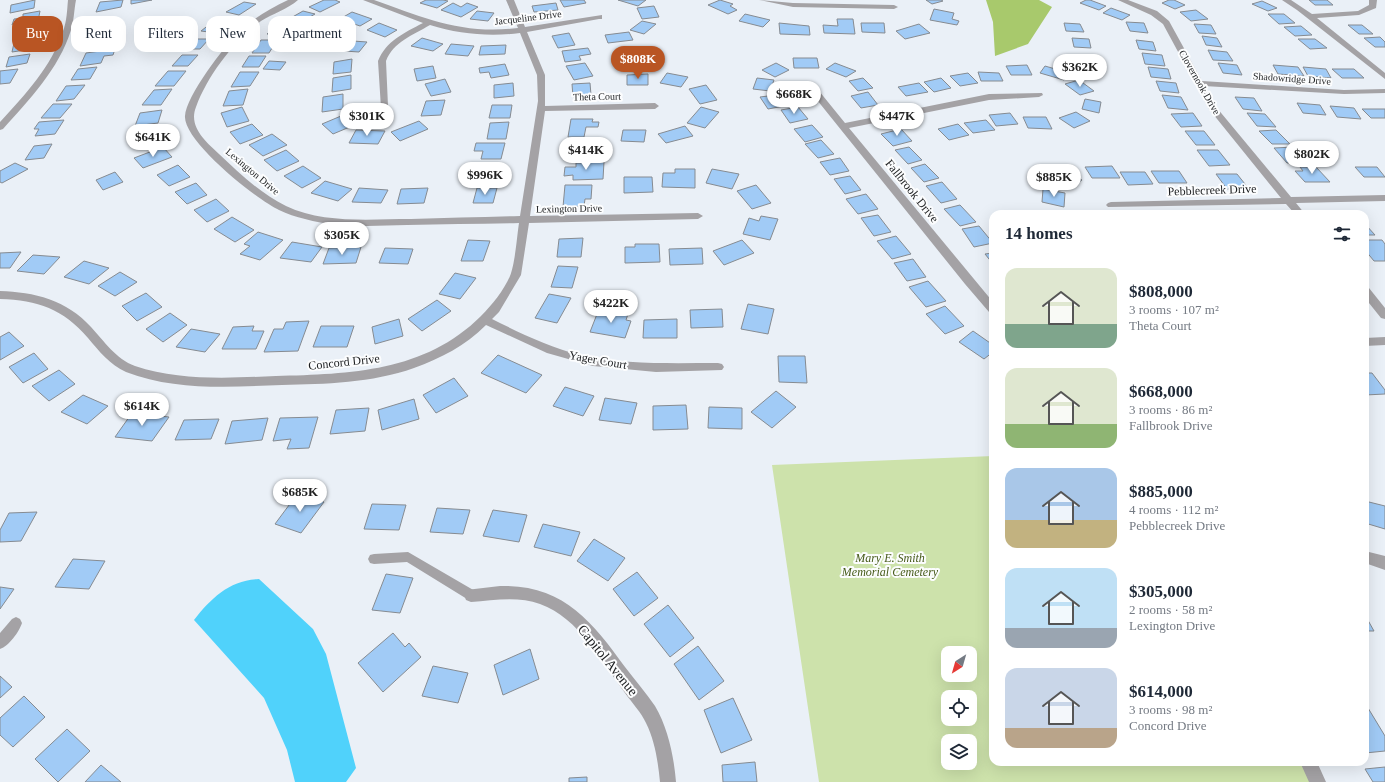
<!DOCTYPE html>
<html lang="en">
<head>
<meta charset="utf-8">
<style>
	body { margin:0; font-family:"Times New Roman",serif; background:#f6f6f7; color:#1f2937; height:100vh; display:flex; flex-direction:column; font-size:15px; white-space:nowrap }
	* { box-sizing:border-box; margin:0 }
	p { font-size:13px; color:#747a83 }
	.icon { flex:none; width:22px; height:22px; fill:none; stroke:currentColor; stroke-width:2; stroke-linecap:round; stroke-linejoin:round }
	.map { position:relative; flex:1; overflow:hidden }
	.side { position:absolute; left:989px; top:210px; width:380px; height:556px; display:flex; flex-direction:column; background:#fff; border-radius:12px; box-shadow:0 4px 16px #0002 }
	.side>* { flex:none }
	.guide { position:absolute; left:12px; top:16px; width:380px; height:36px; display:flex; gap:8px }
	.needle { width:26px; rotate:217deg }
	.tools { position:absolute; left:941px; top:646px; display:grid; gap:8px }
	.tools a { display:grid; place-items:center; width:36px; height:36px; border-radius:8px; background:#fff; box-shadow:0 4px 16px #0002; font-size:20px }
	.price { position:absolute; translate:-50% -34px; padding:0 9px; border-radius:14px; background:#fff; color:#222; font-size:13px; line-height:26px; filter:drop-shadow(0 1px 2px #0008) }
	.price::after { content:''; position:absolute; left:50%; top:24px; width:12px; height:9px; margin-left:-6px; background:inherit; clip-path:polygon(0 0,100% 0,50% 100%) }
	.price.on { background:#b95523; color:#fff }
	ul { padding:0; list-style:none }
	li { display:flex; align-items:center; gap:12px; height:100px; padding:0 16px }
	li span { display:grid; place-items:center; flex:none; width:112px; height:80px; border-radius:12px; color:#555 }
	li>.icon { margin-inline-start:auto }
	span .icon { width:48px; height:48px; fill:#fffc; stroke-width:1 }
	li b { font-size:17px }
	h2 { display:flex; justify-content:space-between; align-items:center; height:48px; padding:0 16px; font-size:17px }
	.chip { padding:0 14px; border-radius:12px; background:#fff; box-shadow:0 4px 16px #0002; font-size:14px; line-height:36px }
	.chip.on { background:#b95523; color:#fff }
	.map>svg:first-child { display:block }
	.green { fill:#cde2ab; fill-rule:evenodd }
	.forest { fill:#a8c96c }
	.water { fill:#50d2fb }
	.building { fill:#a1cbf6; stroke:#868b91 }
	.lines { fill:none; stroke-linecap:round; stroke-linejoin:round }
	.lane { fill:#a4a2a5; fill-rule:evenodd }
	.street { fill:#a4a2a5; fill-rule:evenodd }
	.labels { text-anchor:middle; stroke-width:4; stroke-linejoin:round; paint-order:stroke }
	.far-street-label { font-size:10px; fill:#1b1d1f; stroke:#fcfdfe }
	.street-label { font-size:12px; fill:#1b1d1f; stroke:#fcfdfe }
	.park-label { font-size:12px; font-style:italic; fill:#475b1a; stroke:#fcfdfe }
	.near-street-label { font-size:14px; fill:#1b1d1f; stroke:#fcfdfe }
</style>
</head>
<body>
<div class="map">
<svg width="1385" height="782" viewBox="0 0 1385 782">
	<rect width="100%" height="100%" fill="#eaf0f7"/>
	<path class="green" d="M993,456V762H1308L1318,782H819L772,465ZM948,653H970V675H948ZM948,697H970V719H948ZM948,741H970V763H948Z"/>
	<path class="forest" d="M986,0H1039L1052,7L1028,44L995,56L993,22Z"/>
	<path class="water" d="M259,579L313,629L326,654L356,768L346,782H295L287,750L264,698L194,620C211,598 230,580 259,579Z"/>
	<path class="building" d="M35,0L34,8L10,13L11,5Z
		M123,0L121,7L96,12L100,2Z
		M131,0H152L131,4Z
		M324,0H335L340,2L320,12L309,7Z
		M426,0H443L448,1L437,8L420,3Z
		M560,0H584L586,3L564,7Z
		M618,0H646L638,6Z
		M720,0L733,4L730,6L737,10L728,14L708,5Z
		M926,0H941L943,1L932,4Z
		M1086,0H1090L1106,6L1099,10L1080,3Z
		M1169,0H1174L1185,5L1175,9L1162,3Z
		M1309,0H1327L1333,5H1315Z
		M1262,1L1277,8L1268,11L1252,4Z
		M244,2L256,4L239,15L226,12Z
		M453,3L461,7L467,3L478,7L461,17L441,10Z
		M556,3L558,10L534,12L532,6Z
		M654,6L659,17L642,19L637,8Z
		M1111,8L1130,15L1122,20L1103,13Z
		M934,9L954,13L952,19L959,21L957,25L930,20Z
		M1196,10L1208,19L1191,21L1180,12Z
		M40,11L38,21L12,25L14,19L23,18V14Z
		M303,11L315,14L301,22L289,19Z
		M477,11L494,13L488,21L470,19Z
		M352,12L372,19L360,26L340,19Z
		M745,14L770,20L763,27L739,21Z
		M1268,14H1284L1295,23L1279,24Z
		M837,19H853L855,34L824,33L823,25L838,26Z
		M119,20L117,29L94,33L96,24Z
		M215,20L229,22L216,33L201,31Z
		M642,21L656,24L644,34L630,30Z
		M1126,22L1144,23L1148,33L1130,31Z
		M379,23L397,30L385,37L367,30Z
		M779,23L809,26L810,35L780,34Z
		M861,23H884L885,33L862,32Z
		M1064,23L1080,24L1084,32L1066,31Z
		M37,24L35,34L16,37L18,27Z
		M278,24L293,26L283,36L267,34Z
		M919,24L930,33L905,39L896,31Z
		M1194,24L1211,25L1216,34L1199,33Z
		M1348,25H1362L1373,34H1359Z
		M1301,26L1312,35L1295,36L1284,27Z
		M304,31L317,33L307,41L294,39Z
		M629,32L633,40L608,43L605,35Z
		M569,33L575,45L558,48L552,36Z
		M114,36L111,46L90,49L93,39Z
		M1202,36L1217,38L1222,47L1206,45Z
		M1380,37L1385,42V47H1375L1364,38Z
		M422,38L443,44L433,51L411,46Z
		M1072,38L1089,39L1091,48L1074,47Z
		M191,39H209L200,49H182Z
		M1298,39H1315L1327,48L1310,49Z
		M35,40L32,49L12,52L14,43Z
		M261,40H277L269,53H252Z
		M1136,40L1153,42L1156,51L1139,49Z
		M353,41L367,42L359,52L344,51Z
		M451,44L474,46L468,56L445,54Z
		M506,45L505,54L479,55L481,46Z
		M588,48L591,54L579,56L581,60L565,62L562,51Z
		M115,49L113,55L104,56L101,63L80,66L86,53Z
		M1208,50L1227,52L1233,61L1213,60Z
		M1142,53L1162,55L1165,66L1145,64Z
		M30,54L27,63L6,67L9,57Z
		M182,55H198L188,66H172Z
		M249,56H266L259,67H242Z
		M793,58H817L819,68H794Z
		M352,59L351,72L333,74L334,62Z
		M269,61L286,62L280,70L263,69Z
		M585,63L593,76L574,80L566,66Z
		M776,63L789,70L775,77L762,70Z
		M835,63L856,71L846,77L826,69Z
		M1218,63L1237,65L1242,75L1223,73Z
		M505,64L509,75L491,78L489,72L480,73L479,68Z
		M1027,65L1032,75H1011L1006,66Z
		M1273,65L1298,67L1304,76L1278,74Z
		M433,66L436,78L417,81L414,69Z
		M1045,66L1069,73L1064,80L1040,73Z
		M97,67L90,79L71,80L78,69Z
		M1148,67L1168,69L1171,79L1151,77Z
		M1303,67L1326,69L1331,78L1308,76Z
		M18,69L10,83L0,84V71Z
		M1332,69H1354L1364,78H1342Z
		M168,71H186L174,86H155Z
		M240,72H259L250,86L231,87Z
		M978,72L999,73L1003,81H981Z
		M667,73L688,77L681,87L660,83Z
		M968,73L978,83L960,86L950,76Z
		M648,74V85H627V75Z
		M351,75V89L332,92L333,78Z
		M757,78L774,80L770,91L753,89Z
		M863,78L873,88L858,91L849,81Z
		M941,78L951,88L934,92L924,82Z
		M445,79L451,92L431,96L425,84Z
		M1079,80L1094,91L1080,95L1065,84Z
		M1156,81L1176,83L1179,93L1160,91Z
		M513,83L514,96L494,98V85Z
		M590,83L591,95L573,97L572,84Z
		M919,83L928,92L906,96L898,87Z
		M85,85L74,99L56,101L66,86Z
		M706,85L717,100L700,104L689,89Z
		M172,89L161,105H142L154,90Z
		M248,89L243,105L223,106L229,91Z
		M868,92L878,105L861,108L851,96Z
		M343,94V109L322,112L323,97Z
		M776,95L784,106L768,109L760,97Z
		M1162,95L1181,97L1188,110L1168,108Z
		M1235,97L1254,98L1262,111L1243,109Z
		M1085,99L1101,102L1099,113L1082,109Z
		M445,100L441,115L421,116L426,101Z
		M1297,103L1320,105L1326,115L1303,113Z
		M53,104H72L60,118H41Z
		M492,105H512L510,118H489Z
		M1330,106L1354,108L1361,119L1337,117Z
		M242,107L249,121L227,127L221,113Z
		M701,107L719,112L705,128L687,123Z
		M798,107L808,119L790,123L781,110Z
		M1362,109H1385V118H1371Z
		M162,110L158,123L135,126L140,113Z
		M1076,112L1090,121L1074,128L1059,118Z
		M1010,113L1018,124L996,126L989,115Z
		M1193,113L1202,126L1181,127L1171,114Z
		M1247,113L1265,114L1276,127L1257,126Z
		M341,116L352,126L333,134L322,124Z
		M1023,117H1046L1052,129L1028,128Z
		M571,119H593L592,122H599L598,127H586L584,137H568Z
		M64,120L55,134L35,136L39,129H34L39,122Z
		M986,120L995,130L973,133L964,123Z
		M419,121L428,129L400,141L391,132Z
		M509,122L506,139H487L490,123Z
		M252,124L263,135L240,144L230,132Z
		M958,124L969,135L949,140L938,129Z
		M812,125L823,137L805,142L794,129Z
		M685,126L693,136L666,143L658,134Z
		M156,128L159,139L136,145L133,135Z
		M901,129L912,141L893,146L881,134Z
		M356,130L385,131L378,144L349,143Z
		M623,130H646L644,142L621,141Z
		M1276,130L1290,144H1272L1259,131Z
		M1185,131H1204L1215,145H1196Z
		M272,134L287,145L263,156L249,145Z
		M568,140H587L585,157L566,158Z
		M821,140L834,154L818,158L805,144Z
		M476,143H505L501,159H481L483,151H474Z
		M52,144L44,158L25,160L34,146Z
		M163,147L172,157L143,168L134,158Z
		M909,147L922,160L908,164L895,150Z
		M1294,147L1307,162L1287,163L1274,148Z
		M286,150L299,161L277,171L264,160Z
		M1197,150H1218L1230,165L1209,166Z
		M840,158L849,171L830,175L820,162Z
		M604,162L603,179L573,180V175L564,176L565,167H576V163Z
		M15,163L28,169L2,183L0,182V171Z
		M925,164L939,178L924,182L911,168Z
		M178,165L190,177L169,186L157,175Z
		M303,166L321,178L302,188L284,176Z
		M1112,166L1120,178H1092L1085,167Z
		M502,167L499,180L478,181L481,168Z
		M1300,167H1316L1330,182H1305L1295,171H1303Z
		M1355,167H1377L1385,177H1364Z
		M675,169H695V188L662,187L663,173H675Z
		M712,169L739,174L732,189L706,183Z
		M1064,170L1082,180L1068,189L1050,178Z
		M1151,171H1179L1187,183H1159Z
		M115,172L123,182L103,190L96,180Z
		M1120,172H1145L1153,184L1128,185Z
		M1216,174H1237L1249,189H1227Z
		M850,176L861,190L845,194L834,179Z
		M624,177H652L653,192L624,193Z
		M325,181L352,189L338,201L311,193Z
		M942,182L957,199L941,203L926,186Z
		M196,183L207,195L187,204L175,192Z
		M565,185H592L591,199H585L584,206L563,207Z
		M756,185L771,203L752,209L737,191Z
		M359,188L388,190L381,203L352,202Z
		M428,188L424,203L397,204L401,189Z
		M477,188H497L493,203H473Z
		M1043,189L1065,193L1064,207L1042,202Z
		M866,194L878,209L858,214L846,199Z
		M216,199L229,211L207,222L194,210Z
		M960,205L976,222L960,226L944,209Z
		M878,215L891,232L874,236L861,218Z
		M761,216L778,219L770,240L743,234L749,218L759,221Z
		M232,217L254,230L235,242L214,229Z
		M1365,224L1375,235H1365Z
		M979,226L993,243L974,247L962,229Z
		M258,232L283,240L260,260L240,254L250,246L244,244Z
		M896,236L911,254L892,259L877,241Z
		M583,238L581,257H557L559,239Z
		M468,240L490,241L483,261H461Z
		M742,240L754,253L724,265L713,251Z
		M1365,240H1382L1385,244V261H1374L1365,250Z
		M292,242L322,247L311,262L280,258Z
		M635,244H659L660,262L625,263V247H635Z
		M361,247L356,263L323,264L329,248Z
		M385,248L413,249L408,264L379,263Z
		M702,248L703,264L670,265L669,249Z
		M21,252L10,268H0V253Z
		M993,253V264L985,254Z
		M33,255L60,257L44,274L17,271Z
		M913,259L926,277L907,281L894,263Z
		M84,261L109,268L89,284L64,277Z
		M558,266L578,267L572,288L551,287Z
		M120,272L137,282L115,296L98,286Z
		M455,273L476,278L460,299L439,294Z
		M928,281L946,301L926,307L909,287Z
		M146,293L162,307L137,321L122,306Z
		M549,294L571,298L557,323L535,318Z
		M437,300L451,311L422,331L408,319Z
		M748,304L774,309L768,334L741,329Z
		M945,306L964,326L945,334L926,314Z
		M599,309L628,314L626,320L631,321L625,338L590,332Z
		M722,309L723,327L691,328L690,310Z
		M170,313L187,325L163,342L146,329Z
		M399,319L403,336L375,344L372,327Z
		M677,319V338H643L644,320Z
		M309,321L298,351L264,352L274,329H283L286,322Z
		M254,326L252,331H264L256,349H222L233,327Z
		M321,326H354L347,347H313Z
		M191,329L220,334L205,352L176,347Z
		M973,331L993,345V352L984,359L959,342Z
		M9,332L24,346L0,360V337Z
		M34,353L48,369L23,383L9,367Z
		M498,355L542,375L526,393L481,373Z
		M778,356H805L807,383L779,382Z
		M59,370L75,384L49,401L32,386Z
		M1365,373H1372L1385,390V394L1365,395Z
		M454,378L468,396L436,413L423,395Z
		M565,387L594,396L583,416L553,406Z
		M776,391L796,407L772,428L751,412Z
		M83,395L108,406L87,424L61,412Z
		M605,398L637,403L631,424L599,420Z
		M414,399L419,419L382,430L378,410Z
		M686,405L688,429L653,430V406Z
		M709,407L742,408V429L708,428Z
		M369,408L365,431L330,434L336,410Z
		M132,413L169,417L152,441L115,437Z
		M318,417L309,448L287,449L291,439L273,441L280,418Z
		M268,418L262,440L225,444L232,421Z
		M219,419L211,439L175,440L184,420Z
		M298,493L324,502L301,533L275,524Z
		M1365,501L1385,506V529L1365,523Z
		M372,504L406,505L399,530L364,529Z
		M437,508L470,510L463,534L430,532Z
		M493,510L527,515L519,542L483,536Z
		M37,512L21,541L0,542V530L9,513Z
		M543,524L580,532L571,556L534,547Z
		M594,539L625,558L608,581L577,561Z
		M73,559L105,561L89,589L55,587Z
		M637,572L658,598L634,616L613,589Z
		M386,574L413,578L400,613L372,610Z
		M0,587L14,589L0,609Z
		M668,605L694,638L670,657L644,624Z
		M1365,615L1374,631H1365Z
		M393,633L405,647L409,643L421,657L383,692L358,663Z
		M698,646L724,681L699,700L674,664Z
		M530,649L539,679L503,695L494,665Z
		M433,666L468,673L458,703L422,696Z
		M0,676L12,687L0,698Z
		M24,696L45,717L13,747L0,735V718Z
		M733,698L752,740L721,753L704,710Z
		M1365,703L1385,736V751L1365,753Z
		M67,729L90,751L58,782L35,759Z
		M755,762L757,782H723L722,765Z
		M101,765L121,782H85Z
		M1385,767V782H1373L1365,769Z
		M587,777V782H569V778Z"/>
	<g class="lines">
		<path class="lane" d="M408,552L475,591L477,595L475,599L471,601L467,599L407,562L374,564L370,563L368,559L370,555L374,554Z
			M16,617L20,619L22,623C19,632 9,646 0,649V633L12,619Z"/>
		<path class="street" d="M68,0H76C74,10 74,21 71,30C59,69 29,100 3,129L0,130V122C25,95 52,66 63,31C67,21 67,10 68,0Z
			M288,0H298C288,9 272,14 261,21C234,41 208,75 196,107C188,127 206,142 219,154C239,173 261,194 286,206C324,224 370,219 411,219C447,218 484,217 520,216L538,101L537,75L520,33C489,37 459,34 430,25C413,35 393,42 386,61L388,106L387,108H381L378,61C386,41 404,33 423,23L363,0H374C424,18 463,35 518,28L506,0H514L525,27L602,15V19H599L527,32L545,75V106L655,103L659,106L655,109L545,111L530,216L698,213L703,216L698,219L529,223L521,275L499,312L492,319C520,333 549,347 580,355C625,365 672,363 718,363L722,364L724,367L722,370L656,372L593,366L547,353L486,325C465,346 441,358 414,368C372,383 325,384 282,385C230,387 175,391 126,372C110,365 99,351 88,338C63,309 38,300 0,299V291C34,292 67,300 91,327C104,341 116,359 135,366C180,381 229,378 276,376C350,374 425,372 481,316C492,305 504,290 510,276C515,264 517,236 519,223C482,224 444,224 407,225C372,226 338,228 305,219C296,217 287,214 279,210C257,200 183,141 185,116C186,96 225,45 240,31C254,18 271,8 288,0Z
			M759,0L793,3L894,5L898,7L894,9L793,7Z
			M1118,0H1128L1157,11L1169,21L1202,81L1344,90L1385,89V93L1344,94L1204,86L1217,108L1291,197L1385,195V201L1296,203L1305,214H1295L1286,204L1108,207L1106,205L1108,203L1111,202L1281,198L1209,109L1163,24L1151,15Z
			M1282,0H1291L1312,14L1358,11L1369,5V0H1377L1376,8L1359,15L1317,18L1385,73V79L1297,10Z
			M809,86H815L845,123L989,94L1042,93L1043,95L1039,97L989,100L849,128L993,302V313L989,312L965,284L809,90Z
			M1365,287L1369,288L1385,308V319L1381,318L1365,298Z
			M1385,337V345L1365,346V338Z
			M1365,551L1385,556V570L1365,563Z
			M500,586C562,584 592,621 625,667C635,680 646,693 655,706C668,728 674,757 676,782H660C658,762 655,741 646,723C641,712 632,703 625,693C602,662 579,618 540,604C519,596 494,600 471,602L466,600L464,595L466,590Z
			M1300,762H1317L1326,782H1309Z"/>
	</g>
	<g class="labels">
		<g class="far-street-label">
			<text transform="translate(528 17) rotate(-7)" y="4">Jacqueline Drive</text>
			<text transform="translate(1292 78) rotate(4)" y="4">Shadowridge Drive</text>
			<text transform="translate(1200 82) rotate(60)" y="4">Clovernook Drive</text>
			<text transform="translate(597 96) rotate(-1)" y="4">Theta Court</text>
			<text transform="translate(253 171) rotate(40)" y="4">Lexington Drive</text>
			<text transform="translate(569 208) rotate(-1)" y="4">Lexington Drive</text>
		</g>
		<g class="street-label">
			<text transform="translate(1212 190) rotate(-2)" y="4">Pebblecreek Drive</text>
			<text transform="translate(912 191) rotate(51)" y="4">Fallbrook Drive</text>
			<text transform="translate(598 360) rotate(10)" y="4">Yager Court</text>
			<text transform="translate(344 362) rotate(-6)" y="4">Concord Drive</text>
		</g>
		<g class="park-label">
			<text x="890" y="562">Mary E. Smith<tspan x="890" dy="14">Memorial Cemetery</tspan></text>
		</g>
		<g class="near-street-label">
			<text transform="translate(608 660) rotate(51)" y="5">Capitol Avenue</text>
		</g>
	</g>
</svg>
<div class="tools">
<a><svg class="needle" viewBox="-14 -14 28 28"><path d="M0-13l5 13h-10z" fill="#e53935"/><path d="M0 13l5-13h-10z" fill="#747a83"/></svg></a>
<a><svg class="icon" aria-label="locate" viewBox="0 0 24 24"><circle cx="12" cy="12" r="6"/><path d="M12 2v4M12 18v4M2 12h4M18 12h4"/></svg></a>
<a><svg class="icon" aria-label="layers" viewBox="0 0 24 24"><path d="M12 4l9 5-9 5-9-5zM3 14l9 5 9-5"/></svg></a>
</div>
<b class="price on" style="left:638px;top:80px">$808K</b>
<b class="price" style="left:1080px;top:88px">$362K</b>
<b class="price" style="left:794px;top:115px">$668K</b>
<b class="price" style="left:367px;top:137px">$301K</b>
<b class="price" style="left:897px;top:137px">$447K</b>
<b class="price" style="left:153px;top:158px">$641K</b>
<b class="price" style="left:586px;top:171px">$414K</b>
<b class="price" style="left:1312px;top:175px">$802K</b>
<b class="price" style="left:485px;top:196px">$996K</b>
<b class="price" style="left:1054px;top:198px">$885K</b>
<b class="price" style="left:342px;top:256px">$305K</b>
<b class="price" style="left:611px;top:324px">$422K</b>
<b class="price" style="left:142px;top:427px">$614K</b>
<b class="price" style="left:300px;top:513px">$685K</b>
<div class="guide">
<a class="chip on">Buy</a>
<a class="chip">Rent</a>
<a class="chip">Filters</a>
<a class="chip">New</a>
<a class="chip">Apartment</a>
</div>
<section class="side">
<h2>14 homes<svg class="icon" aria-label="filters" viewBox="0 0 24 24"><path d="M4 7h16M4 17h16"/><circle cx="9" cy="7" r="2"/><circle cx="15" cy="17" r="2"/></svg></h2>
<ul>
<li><span style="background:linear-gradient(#dfe7d0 70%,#7fa58c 0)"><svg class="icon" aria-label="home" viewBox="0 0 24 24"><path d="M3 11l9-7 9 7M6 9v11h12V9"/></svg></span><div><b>$808,000</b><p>3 rooms · 107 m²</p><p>Theta Court</p></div></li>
<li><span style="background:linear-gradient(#dfe7d0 70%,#8fb573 0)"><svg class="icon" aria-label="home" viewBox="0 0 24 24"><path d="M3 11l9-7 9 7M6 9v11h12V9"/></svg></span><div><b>$668,000</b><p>3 rooms · 86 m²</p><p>Fallbrook Drive</p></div></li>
<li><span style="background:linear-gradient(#a9c7e8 65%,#c2b280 0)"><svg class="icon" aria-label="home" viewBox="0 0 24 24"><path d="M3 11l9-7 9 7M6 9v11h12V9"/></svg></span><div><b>$885,000</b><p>4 rooms · 112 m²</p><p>Pebblecreek Drive</p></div></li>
<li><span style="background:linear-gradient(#bfe0f5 75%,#9aa5b1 0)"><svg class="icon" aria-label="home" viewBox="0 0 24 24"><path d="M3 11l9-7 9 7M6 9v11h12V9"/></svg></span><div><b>$305,000</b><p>2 rooms · 58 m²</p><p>Lexington Drive</p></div></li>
<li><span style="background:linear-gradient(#c9d6e8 75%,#b9a48a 0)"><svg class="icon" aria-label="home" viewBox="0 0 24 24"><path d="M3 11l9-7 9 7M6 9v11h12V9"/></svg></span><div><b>$614,000</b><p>3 rooms · 98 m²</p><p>Concord Drive</p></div></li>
</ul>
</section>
</div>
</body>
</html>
